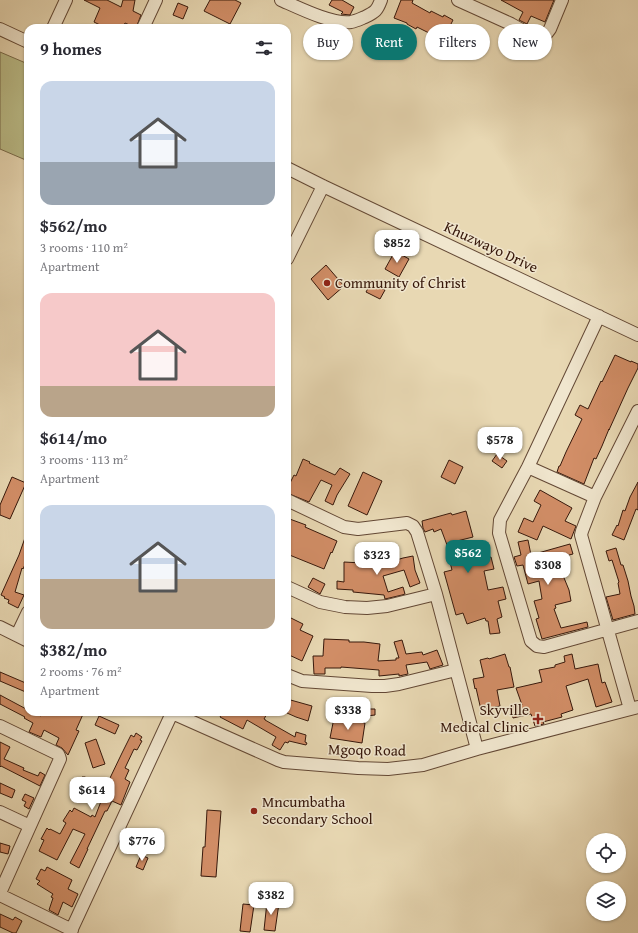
<!DOCTYPE html>
<html lang="en">
<head>
<meta charset="utf-8">
<style>
	body { margin:0; font-family:"Gentium Book Plus",serif; background:#f7f7f7; color:#2b2b33; height:100vh; display:flex; flex-direction:column; font-size:15px; white-space:nowrap }
	* { box-sizing:border-box; margin:0 }
	p { font-size:13px; color:#7c7c81 }
	.icon { flex:none; width:22px; height:22px; fill:none; stroke:currentColor; stroke-width:2; stroke-linecap:round; stroke-linejoin:round }
	.map { position:relative; flex:1; overflow:hidden }
	.side { position:absolute; left:24px; top:24px; width:267px; height:692px; display:flex; flex-direction:column; background:#fff; border-radius:12px; box-shadow:0 1px 3px #0004 }
	.side>* { flex:none }
	.hud { position:absolute; left:303px; top:24px; width:275px; height:36px; display:flex; gap:8px }
	.tools { position:absolute; left:586px; top:833px; display:grid; gap:8px }
	.tools a { display:grid; place-items:center; width:40px; height:40px; border-radius:50%; background:#fff; box-shadow:0 1px 3px #0004; font-size:20px }
	.price { position:absolute; translate:-50% -34px; padding:0 9px; border-radius:8px; background:#fff; color:#222; font-size:13px; line-height:26px; filter:drop-shadow(0 1px 2px #0008) }
	.price::after { content:''; position:absolute; left:50%; top:24px; width:12px; height:9px; margin-left:-6px; background:inherit; clip-path:polygon(0 0,100% 0,50% 100%) }
	.price.on { background:#0f766e; color:#fff }
	ul { padding:0; list-style:none }
	li { display:grid; align-content:center; gap:8px; height:212px; padding:0 16px }
	li span { display:grid; place-items:center; height:124px; border-radius:12px; color:#555 }
	li>.icon { margin-inline-start:auto }
	span .icon { width:72px; height:72px; fill:#fffc; stroke-width:1 }
	li b { font-size:17px }
	h2 { display:flex; justify-content:space-between; align-items:center; height:48px; padding:0 16px; font-size:17px }
	.chip { padding:0 14px; border-radius:18px; background:#fff; box-shadow:0 1px 3px #0004; font-size:14px; line-height:36px }
	.chip.on { background:#0f766e; color:#fff }
	.map>svg:first-child { display:block }
	.green { fill:#bbbd89; stroke:#796a4a }
	.building { fill:#d28e67; stroke:#37180b }
	.lines { fill:none; stroke-linecap:round; stroke-linejoin:round }
	.minor-casing { stroke:#634835; stroke-width:14 }
	.minor { stroke:#f0e6ce; stroke-width:12 }
	.poi-dot { fill:#8f2418; stroke:#f0e6ce; stroke-width:1.5 }
	.labels { text-anchor:middle; stroke-width:3; stroke-linejoin:round; paint-order:stroke }
	.street-label { font-size:15px; fill:#37180b; stroke:#f0e6ce }
	.poi-label { font-size:15px; fill:#37180b; stroke:#f0e6ce; text-anchor:start }
</style>
</head>
<body>
<div class="map">
<svg width="638" height="933" viewBox="0 0 638 933">
	<rect width="100%" height="100%" fill="#e8d8b3"/>
	<filter id="stains"><feTurbulence type="fractalNoise" baseFrequency=".005" numOctaves="4"/><feColorMatrix values="0 0 0 0 .2 0 0 0 0 .09 0 0 0 0 .02 0 0 0 .5 -.17"/></filter>
	<radialGradient id="worn" r=".72"><stop offset=".6" stop-color="#630" stop-opacity="0"/><stop offset="1" stop-color="#630" stop-opacity=".3"/></radialGradient>
	<path class="green" d="M0,52L28,64V161L0,149Z"/>
	<path class="building" d="M84,0H107L121,7L123,0H135L133,11L141,15L136,28L125,23L122,28H106L94,22L100,8Z
		M210,0H235L241,3L230,24L204,11Z
		M332,0H342L354,7L350,15L341,14L343,12L329,5Z
		M401,0H413L412,3L430,13L431,11L443,17L444,15L453,20L444,38L432,32L431,34L417,27L416,29L407,24V23L394,18Z
		M501,0H554L545,22L531,16L527,24L519,20L523,12Z
		M178,3L188,7L183,19L173,15Z
		M459,30H472V38L459,39Z
		M314,39L325,44L320,57L308,52Z
		M395,251L409,259L399,277L385,269Z
		M326,265L344,286L328,300L311,279Z
		M371,283L385,290L380,299L366,292Z
		M615,355L631,362V361L638,364V368L628,388L609,430V429L602,446L596,459L594,458L584,484L557,472L559,466H560L566,452L582,419L575,415L580,405L588,409L601,381L602,382Z
		M497,454L507,461L502,468L492,461Z
		M303,459L310,462L309,463L335,475L340,468L350,474L337,495L333,505L325,501L332,485L321,480L309,502L287,493V489L294,475L296,476Z
		M449,460L463,467L455,484L441,477Z
		M363,472L382,481L367,515L348,506Z
		M12,477L26,483L10,519L0,515V505Z
		M638,482V510L636,509L624,540L612,535L617,525L618,526L623,510L625,511L630,497Z
		M540,490L572,508L565,521L576,526L571,539L543,526L537,540L518,532L524,518L533,522L541,505L534,501Z
		M466,511L473,537L457,541L463,564L491,557L494,569L484,571L488,590L503,587L506,599L498,601L502,617L497,619L500,633L490,634L488,621H486L485,618L467,624L463,613L456,615L444,572L452,570L448,554L450,553L441,529L434,532L433,529L425,532L423,528L422,521L451,513L452,515Z
		M287,518L306,525L305,527L337,541L332,553L331,552L324,569L287,554Z
		M27,532H28V558L23,569L22,568L15,592L24,595L18,608L8,603L9,600L4,598L5,597L1,595L19,555Z
		M528,540L531,555L570,544L573,554L561,557L566,572L562,573L569,590L571,601L555,605L556,608L554,609L561,628L587,622L588,627L542,639L536,619L539,618L534,601L542,599L539,581L528,584L523,565L517,566L514,557L521,555L518,542Z
		M616,548L621,565H623L628,581L631,596L634,606L635,614L613,620L606,597L620,594L618,583L619,582L612,560L609,561L606,551Z
		M362,556H372L373,563L380,562V565L403,558L413,556L415,570L420,583L410,587L404,570L383,576L388,592L403,587L405,594L402,595L385,599L384,595L353,592V590L337,589V581L344,582V562L362,563Z
		M313,578L325,584L320,594L308,587Z
		M287,616L303,624L300,630L313,636L302,661L287,654Z
		M324,639L349,640V642H364L380,644L378,661L396,660V658H399L394,642L402,640L406,654L422,652L423,655L437,650L443,665L430,669L427,662L406,665L408,674L399,676V674L379,676V670L341,667V668H325V674H314L313,656H323Z
		M505,654L509,667H510L514,687L497,690L500,706L481,710L476,688L475,689L473,679L484,677L480,660L488,658L489,659Z
		M572,654L575,669L598,664L602,683L605,682L612,702L596,707L588,679L566,686L573,710L561,714L562,717L543,722L544,724L535,726L531,714L513,718L511,707L522,705L516,688L542,682L539,670L555,667V665L565,662L564,656Z
		M0,672L28,684V693L0,681Z
		M0,695L28,710V712H33L41,716L44,712H84L76,730L79,731L68,755L62,748L56,745L59,738L44,730L41,737L29,732L33,723L24,718L25,717L0,704Z
		M287,699L312,706L308,721L296,717L287,713Z
		M366,709H375V715L366,716Z
		M223,712H268L264,719H265V720L295,737L296,732L306,735L305,742L307,743L306,745L289,741L288,743L285,742L280,750L272,745L276,737L247,720L243,729L220,717Z
		M99,716L119,725L115,734L95,725Z
		M334,718L365,723L362,743L330,738Z
		M136,733L142,737L140,740L142,741L137,750L134,749L125,768L129,770L125,779L130,782L121,805L112,801L107,811H105L87,849H88L79,868L70,863L85,834L73,829L57,860L39,851L44,840L41,839L47,828L49,830L50,829L60,834L66,823L63,821L70,810L72,812L74,808L91,817L92,815L95,817L110,778L122,753L131,735L134,737Z
		M96,739L105,764L93,768L85,743Z
		M0,742L10,747L4,759L24,768L23,770L38,776L40,772L45,775L40,786L1,766L0,767Z
		M82,777H85L93,782L84,800L74,795Z
		M0,783L15,790L12,798L0,793Z
		M25,794L34,798L29,809L24,806L26,802L22,800Z
		M207,810L221,811L216,877L201,876L203,847H205Z
		M0,843L10,846L8,854L0,852Z
		M141,855L148,858L143,870L136,867Z
		M47,867L72,880L68,889L78,894L72,907L63,902L58,915L49,910L53,898L51,897L53,894L37,884L40,881L36,879L41,869L45,871Z
		M267,902L279,903L275,931L264,930Z
		M243,904L254,905L250,932L240,931Z
		M0,914L13,920L15,917L22,921L16,933H13L0,927Z"/>
	<g class="lines">
		<defs>
			<path id="minor" d="M281,0C297,7 333,25 351,22C356,21 360,19 365,17C375,12 377,11 381,0
				M458,0L511,24L529,34L536,36H542L547,33L550,29L562,0
				M53,28L66,0
				M143,28L156,0
				M0,29L28,42
				M287,168L323,186L638,335
				M287,259L323,186
				M599,316L528,467L500,520L499,533L531,641L537,646L544,647L638,621
				M528,467L595,497
				M287,500L344,527L358,529L407,523L413,526L417,532L436,594L477,749
				M287,587L320,602L345,607L367,608L387,606L436,594
				M0,627L28,641
				M17,635L28,612
				M287,675L302,681L372,686H385L399,684L456,670
				M630,709L581,535L582,531L595,497L638,411
				M170,712L278,760L284,762L358,768L388,769L423,765L477,749L638,707
				M0,726L58,754L59,756L60,759L0,893
				M0,812L30,826
				M0,895L72,930
				M70,933L172,713"/>
		</defs>
		<use href="#minor" class="minor-casing"/>
		<use href="#minor" class="minor"/>
	</g>
	<g class="poi-dot">
		<circle cx="327" cy="283" r="4"/>
		<path d="M536 713h4v4h4v4h-4v4h-4v-4h-4v-4h4z"/>
		<circle cx="254" cy="811" r="4"/>
	</g>
	<g class="labels">
		<g class="street-label">
			<text transform="translate(491 247) rotate(25)" y="5">Khuzwayo Drive</text>
			<text transform="translate(367 750) rotate(1)" y="5">Mgoqo Road</text>
		</g>
		<g class="poi-label">
			<text x="335" y="288">Community of Christ</text>
			<text x="529" y="715" text-anchor="end">Skyville<tspan x="529" dy="17">Medical Clinic</tspan></text>
			<text x="262" y="807">Mncumbatha<tspan x="262" dy="17">Secondary School</tspan></text>
		</g>
	</g>
	<rect width="100%" height="100%" filter="url(#stains)"/>
	<rect width="100%" height="100%" fill="url(#worn)"/>
</svg>
<div class="tools">
<a><svg class="icon" aria-label="locate" viewBox="0 0 24 24"><circle cx="12" cy="12" r="6"/><path d="M12 2v4M12 18v4M2 12h4M18 12h4"/></svg></a>
<a><svg class="icon" aria-label="layers" viewBox="0 0 24 24"><path d="M12 4l9 5-9 5-9-5zM3 14l9 5 9-5"/></svg></a>
</div>
<b class="price" style="left:397px;top:264px">$852</b>
<b class="price" style="left:500px;top:461px">$578</b>
<b class="price on" style="left:468px;top:574px">$562</b>
<b class="price" style="left:377px;top:576px">$323</b>
<b class="price" style="left:548px;top:586px">$308</b>
<b class="price" style="left:348px;top:731px">$338</b>
<b class="price" style="left:92px;top:811px">$614</b>
<b class="price" style="left:142px;top:862px">$776</b>
<b class="price" style="left:271px;top:916px">$382</b>
<div class="hud">
<a class="chip">Buy</a>
<a class="chip on">Rent</a>
<a class="chip">Filters</a>
<a class="chip">New</a>
</div>
<section class="side">
<h2>9 homes<svg class="icon" aria-label="filters" viewBox="0 0 24 24"><path d="M4 7h16M4 17h16"/><circle cx="9" cy="7" r="2"/><circle cx="15" cy="17" r="2"/></svg></h2>
<ul>
<li><span style="background:linear-gradient(#c9d6e8 65%,#9aa5b1 0)"><svg class="icon" aria-label="home" viewBox="0 0 24 24"><path d="M3 11l9-7 9 7M6 9v11h12V9"/></svg></span><div><b>$562/mo</b><p>3 rooms · 110 m²</p><p>Apartment</p></div></li>
<li><span style="background:linear-gradient(#f6c9c9 75%,#b9a48a 0)"><svg class="icon" aria-label="home" viewBox="0 0 24 24"><path d="M3 11l9-7 9 7M6 9v11h12V9"/></svg></span><div><b>$614/mo</b><p>3 rooms · 113 m²</p><p>Apartment</p></div></li>
<li><span style="background:linear-gradient(#c9d6e8 60%,#b9a48a 0)"><svg class="icon" aria-label="home" viewBox="0 0 24 24"><path d="M3 11l9-7 9 7M6 9v11h12V9"/></svg></span><div><b>$382/mo</b><p>2 rooms · 76 m²</p><p>Apartment</p></div></li>
</ul>
</section>
</div>
</body>
</html>
